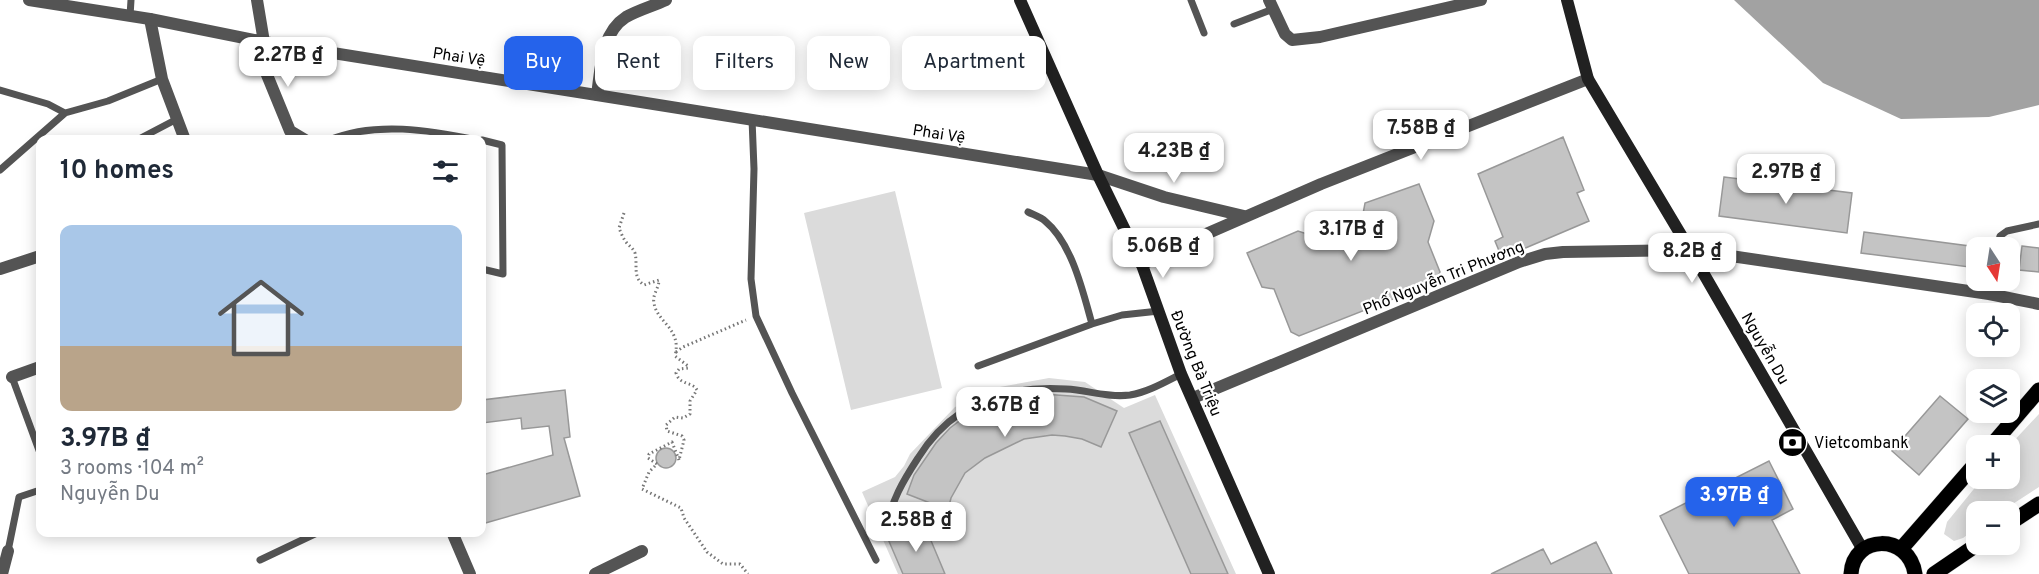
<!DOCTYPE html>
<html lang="en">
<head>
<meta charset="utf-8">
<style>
	body { margin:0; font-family:Overpass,sans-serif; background:#f6f6f7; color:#1f2937; height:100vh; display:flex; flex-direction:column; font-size:22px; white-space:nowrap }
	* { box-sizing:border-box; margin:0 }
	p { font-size:20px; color:#747a83 }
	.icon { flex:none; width:33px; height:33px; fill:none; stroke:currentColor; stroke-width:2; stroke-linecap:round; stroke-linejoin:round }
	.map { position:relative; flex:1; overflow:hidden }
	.sheet { position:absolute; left:36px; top:135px; width:450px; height:402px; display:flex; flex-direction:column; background:#fff; border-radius:12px; box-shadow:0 3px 15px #0003 }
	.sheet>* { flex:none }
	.top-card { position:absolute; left:504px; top:36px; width:570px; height:54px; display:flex; gap:12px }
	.needle { width:39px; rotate:168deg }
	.controls { position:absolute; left:1966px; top:237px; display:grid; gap:12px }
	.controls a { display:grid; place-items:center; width:54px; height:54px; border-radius:12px; background:#fff; box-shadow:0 3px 15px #0003; font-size:30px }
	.price { position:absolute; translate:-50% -51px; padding:0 14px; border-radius:12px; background:#fff; color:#222; font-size:20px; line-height:39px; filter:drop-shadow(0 2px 3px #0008) }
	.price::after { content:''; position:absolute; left:50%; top:36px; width:18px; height:14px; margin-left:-9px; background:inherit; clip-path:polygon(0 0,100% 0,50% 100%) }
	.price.current { background:#2563eb; color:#fff }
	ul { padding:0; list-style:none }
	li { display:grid; align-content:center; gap:12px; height:318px; padding:0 24px }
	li+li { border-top:2px solid #e0e1e3 }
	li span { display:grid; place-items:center; height:186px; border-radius:12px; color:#555 }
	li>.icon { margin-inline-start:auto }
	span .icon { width:108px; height:108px; fill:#fffc; stroke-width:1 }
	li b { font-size:26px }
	h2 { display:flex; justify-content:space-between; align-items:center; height:72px; padding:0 24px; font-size:26px }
	.chip { padding:0 21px; border-radius:12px; background:#fff; box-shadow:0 3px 15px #0003; font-size:21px; line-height:54px }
	.chip.current { background:#2563eb; color:#fff }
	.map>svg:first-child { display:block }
	.green { fill:#dbdbdb }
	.water { fill:#a2a2a2 }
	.building { fill:#c4c4c4; stroke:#989898; stroke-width:1.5 }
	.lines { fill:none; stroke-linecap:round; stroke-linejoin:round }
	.primary-casing { stroke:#dbdbdb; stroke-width:16 }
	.path { stroke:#767676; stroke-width:3; stroke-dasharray:1.5 3; stroke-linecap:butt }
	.service { stroke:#545454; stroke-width:7 }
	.minor { stroke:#545454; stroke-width:12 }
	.tertiary { stroke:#545454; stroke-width:12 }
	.secondary { stroke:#212121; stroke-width:12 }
	.primary { stroke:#000; stroke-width:15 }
	.labels { text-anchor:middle; stroke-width:4.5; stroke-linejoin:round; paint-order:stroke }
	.street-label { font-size:16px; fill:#000; stroke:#fff }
	.poi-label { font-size:16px; fill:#000; stroke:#fff; text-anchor:start }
</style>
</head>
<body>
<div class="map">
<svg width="2039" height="574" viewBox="0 0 2039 574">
	<rect width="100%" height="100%" fill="#fff"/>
	<path class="green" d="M895,191L942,388L851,410L804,213Z
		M1049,378L1085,382L1124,408L1155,395L1236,574H898L862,492L895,477L904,466L910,454L955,407L994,388Z
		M2039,414V487L2002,511L1977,512V528L1963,538L1954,541L1944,534L1947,522L1982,479L2010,478V445Z"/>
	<path class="water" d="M1734,0H2039V105L1989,117L1901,119L1823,83Z"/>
	<path class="building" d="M1563,137L1584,190L1577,193L1589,221L1502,258L1495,241L1503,237L1478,174Z
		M1724,177L1852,193L1847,233L1719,216Z
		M1419,184L1434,221L1428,242L1440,272L1434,283L1299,336L1291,332L1274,289L1262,287L1247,253L1298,231L1313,236L1363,214L1365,203Z
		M1864,232L1977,247V268L1861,253Z
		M2022,246L2039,248V272L2019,270Z
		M565,390L570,437L564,438L580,496L482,524V475L553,455L549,426L522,429L521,418L482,423V400Z
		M1043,394L1084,397L1117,411L1101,447L1082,439L1065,436L1052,435L1024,439L985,458L965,473L951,498L948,510L907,494L914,475L936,443L950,428L966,416L1002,400Z
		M1940,396L1968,419L1919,475L1892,451Z
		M1160,421L1228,574H1191L1129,433Z
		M656 458a10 10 0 1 1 20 0a10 10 0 1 1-20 0Z
		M1769,461L1793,509L1772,520L1800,574H1689L1660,516Z
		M924,524L945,574H903L888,539Z
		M1596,542L1612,574H1491L1543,549L1551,564Z"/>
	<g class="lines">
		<defs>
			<path id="primary" d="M1991,446L2039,390
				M2010,523L2039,504
				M1901,549L1977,462
				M1851,574C1853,534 1909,533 1915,574
				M1934,574L1978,544"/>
		</defs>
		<use href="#primary" class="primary-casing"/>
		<path class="path" d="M624,213L619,228C621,233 623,238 626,242C629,246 633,248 635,253C638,265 632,277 644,285L659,280C659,288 652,295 654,303C657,323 682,328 675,356L688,366V368L679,369L676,373C679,383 687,382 695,387L697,390L690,401V414L683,418L675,417L666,425L667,431L682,436L684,440L679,460
			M676,352L683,347L746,320
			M679,460L672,442L649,454L648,458L657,464L649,472L642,489L681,508L684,518L707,552L723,564H740L748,574"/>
		<path class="service" d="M1191,0L1204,33
			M130,16L131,0
			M1234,24L1273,9
			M0,90L48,104L65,113
			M752,119L754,169L751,279L756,316L792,393L876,560
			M137,140L177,119
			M329,140C375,121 430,130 477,140
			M482,140L502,145L503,274L482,269
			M0,170L65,113L108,101L162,79
			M1028,212C1034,215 1041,217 1045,221C1072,243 1083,292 1092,324
			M1997,248L2000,236L2007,231L2039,224
			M1989,294L1992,280
			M978,366L1092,324L1122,315L1159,311
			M12,377L40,453
			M887,528C891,501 903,481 918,458C952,403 1004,385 1066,389C1088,390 1108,398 1130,395C1148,392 1165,382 1181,374
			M8,551L19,497L40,490
			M260,560L319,532"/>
		<path class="minor" d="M1269,0L1285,34L1292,40L1320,37L1481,0
			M150,19L162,79L185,140
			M597,95C601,68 601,33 626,17C638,10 653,6 666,0
			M0,269L40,256
			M12,377L40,367
			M1193,398L1519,262L1545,254L1563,252L1690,250L1989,294L2039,304
			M2,574L8,551
			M595,574L642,551"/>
		<path class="tertiary" d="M29,0L150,19L264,42L1098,175L1164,197L1244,216
			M257,0L264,42L265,70L290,131L305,140
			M1142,265L1167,251L1321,184L1588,79
			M452,532L470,574"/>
		<path class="secondary" d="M1020,0L1098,175L1142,265L1181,374L1269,574
			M1567,0L1588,79L1690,250L1863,550"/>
		<use href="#primary" class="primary"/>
	</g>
	<defs>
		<symbol id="bank-disc" viewBox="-11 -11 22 22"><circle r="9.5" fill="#000" stroke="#fff"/><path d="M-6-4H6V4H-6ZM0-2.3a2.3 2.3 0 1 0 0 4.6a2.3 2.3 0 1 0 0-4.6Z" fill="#fff"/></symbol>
	</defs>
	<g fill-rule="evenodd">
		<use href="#bank-disc" x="1776" y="426" width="33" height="33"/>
	</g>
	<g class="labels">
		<g class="street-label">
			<text transform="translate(459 56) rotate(9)" y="6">Phai Vệ</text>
			<text transform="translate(939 133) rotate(9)" y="6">Phai Vệ</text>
			<text transform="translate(1443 277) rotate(-22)" y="6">Phố Nguyễn Tri Phương</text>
			<text transform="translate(1766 348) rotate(60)" y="6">Nguyễn Du</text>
			<text transform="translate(1197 363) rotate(68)" y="6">Đường Bà Triệu</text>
		</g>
		<g class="poi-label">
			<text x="1814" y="448">Vietcombank</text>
		</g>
	</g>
</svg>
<div class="controls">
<a><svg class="needle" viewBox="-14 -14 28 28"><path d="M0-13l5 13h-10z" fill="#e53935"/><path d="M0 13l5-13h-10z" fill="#747a83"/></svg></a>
<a><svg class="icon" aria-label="locate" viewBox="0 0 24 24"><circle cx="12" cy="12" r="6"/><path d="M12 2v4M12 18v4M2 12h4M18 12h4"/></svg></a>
<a><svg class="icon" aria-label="layers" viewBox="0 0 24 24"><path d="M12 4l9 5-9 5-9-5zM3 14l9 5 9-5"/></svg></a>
<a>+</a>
<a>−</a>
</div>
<b class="price" style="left:288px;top:88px">2.27B ₫</b>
<b class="price" style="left:1421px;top:161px">7.58B ₫</b>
<b class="price" style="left:1174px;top:184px">4.23B ₫</b>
<b class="price" style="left:1786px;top:205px">2.97B ₫</b>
<b class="price" style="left:1351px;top:262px">3.17B ₫</b>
<b class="price" style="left:1163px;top:279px">5.06B ₫</b>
<b class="price" style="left:1692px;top:284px">8.2B ₫</b>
<b class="price" style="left:1005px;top:438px">3.67B ₫</b>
<b class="price current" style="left:1734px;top:528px">3.97B ₫</b>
<b class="price" style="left:916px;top:553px">2.58B ₫</b>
<div class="top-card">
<a class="chip current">Buy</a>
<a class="chip">Rent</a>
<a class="chip">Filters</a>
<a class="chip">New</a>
<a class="chip">Apartment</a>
</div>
<section class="sheet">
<h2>10 homes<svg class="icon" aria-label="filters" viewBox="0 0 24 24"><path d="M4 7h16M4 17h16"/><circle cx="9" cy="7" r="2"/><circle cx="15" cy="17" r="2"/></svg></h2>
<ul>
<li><span style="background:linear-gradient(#a9c7e8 65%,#b9a48a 0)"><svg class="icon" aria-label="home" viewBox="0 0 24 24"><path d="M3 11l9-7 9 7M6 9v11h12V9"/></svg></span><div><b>3.97B ₫</b><p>3 rooms · 104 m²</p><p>Nguyễn Du</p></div></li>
</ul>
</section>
</div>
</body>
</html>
